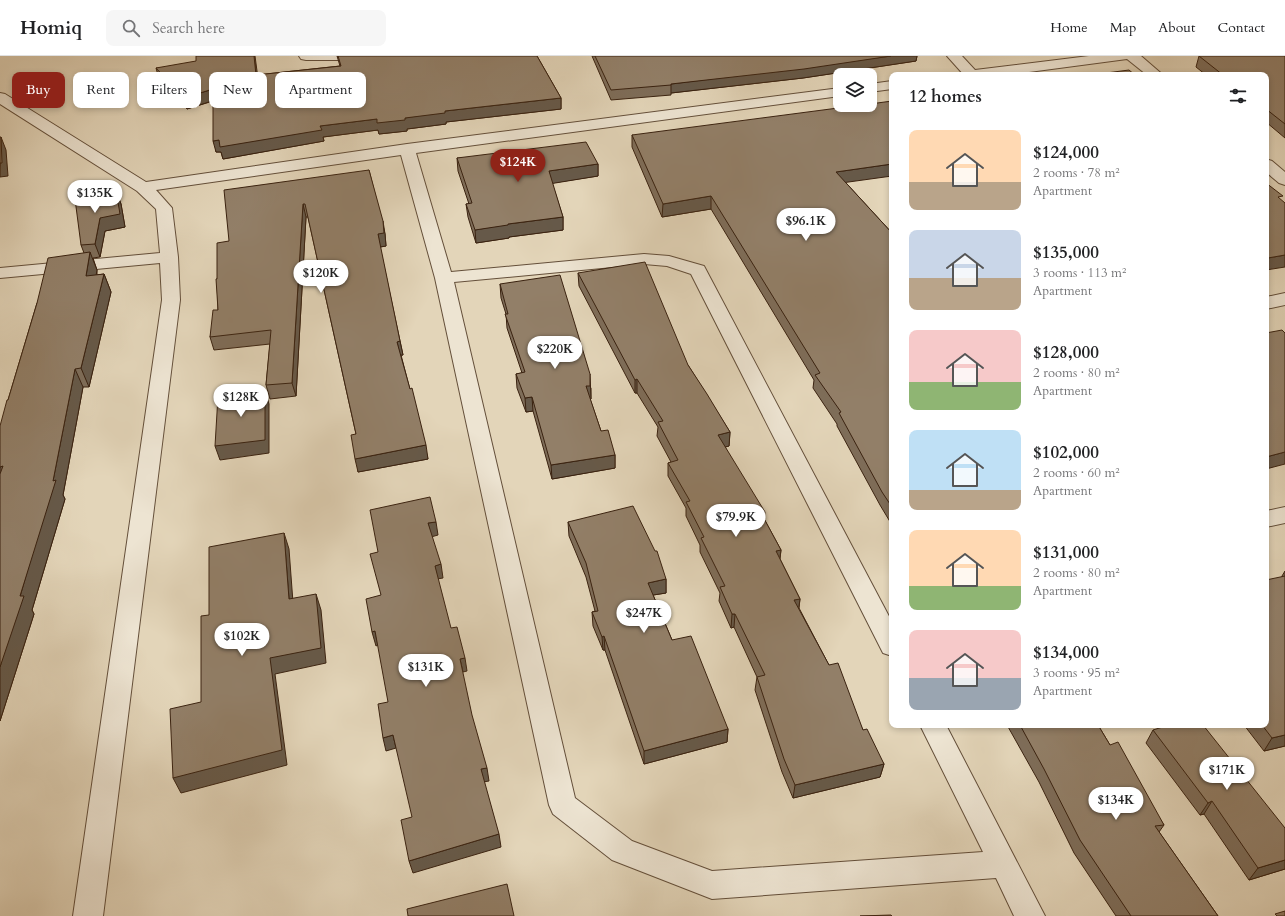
<!DOCTYPE html>
<html lang="en">
<head>
<meta charset="utf-8">
<style>
	body { margin:0; font-family:Cardo,serif; background:#f6f6f6; color:#202124; height:100vh; display:flex; flex-direction:column; font-size:15px; white-space:nowrap }
	* { box-sizing:border-box; margin:0 }
	p { font-size:13px; color:#757577 }
	.icon { flex:none; width:22px; height:22px; fill:none; stroke:currentColor; stroke-width:2; stroke-linecap:round; stroke-linejoin:round }
	.map { position:relative; flex:1; overflow:hidden }
	.drawer { position:absolute; left:889px; top:16px; width:380px; height:656px; display:flex; flex-direction:column; background:#fff; border-radius:8px; box-shadow:0 2px 6px #0003 }
	.drawer>* { flex:none }
	.guide { position:absolute; left:12px; top:16px; width:380px; height:36px; display:flex; gap:8px }
	.controls { position:absolute; left:833px; top:12px; display:grid; gap:8px }
	.controls a { display:grid; place-items:center; width:44px; height:44px; border-radius:8px; background:#fff; box-shadow:0 2px 6px #0003; font-size:20px }
	.price { position:absolute; translate:-50% -34px; padding:0 9px; border-radius:14px; background:#fff; color:#222; font-size:13px; line-height:26px; filter:drop-shadow(0 1px 2px #0008) }
	.price::after { content:''; position:absolute; left:50%; top:24px; width:12px; height:9px; margin-left:-6px; background:inherit; clip-path:polygon(0 0,100% 0,50% 100%) }
	.price.on { background:#8f2418; color:#fff }
	ul { padding:0; list-style:none }
	li { display:flex; align-items:center; gap:12px; height:100px; padding:0 20px }
	li span { display:grid; place-items:center; flex:none; width:112px; height:80px; border-radius:8px; color:#555 }
	li>.icon { margin-inline-start:auto }
	span .icon { width:48px; height:48px; fill:#fffc; stroke-width:1 }
	li b { font-size:17px }
	h2 { display:flex; justify-content:space-between; align-items:center; height:48px; padding:0 20px; font-size:17px }
	.pill { padding:0 14px; border-radius:8px; background:#fff; box-shadow:0 2px 6px #0003; font-size:14px; line-height:36px }
	.pill.on { background:#8f2418; color:#fff }
	header { display:flex; align-items:center; gap:24px; box-sizing:border-box; height:56px; padding:0 20px; background:#fff; border-bottom:1px solid #e0e0e0 }
	header strong { font-size:19px }
	nav { display:flex; gap:22px; margin-inline-start:auto; font-size:14px }
	.search { width:280px; height:36px; background:#f6f6f6; display:flex; align-items:center; gap:10px; box-sizing:border-box; padding:0 14px; border-radius:8px; color:#757577; font-size:15px }
	.map>svg:first-child { display:block }
	.lines { fill:none; stroke-linecap:round; stroke-linejoin:round }
	.minor-casing { stroke:#644f3a; stroke-width:2 }
	.minor { fill:#ede4d2; fill-rule:evenodd }
	.wall { fill:#7e6d59; stroke:#3a2210 }
	.shaded-wall { fill:#665949; stroke:#3a2210 }
	.building { fill:#927f68; stroke:#3a2210 }
</style>
</head>
<body>
<header>
<strong>Homiq</strong>
<div class="search"><svg class="icon" aria-label="search" viewBox="0 0 24 24"><circle cx="10" cy="10" r="6"/><path d="M15 15l6 6"/></svg>Search here</div>
<nav><a>Home</a><a>Map</a><a>About</a><a>Contact</a></nav>
</header>
<div class="map">
<svg width="1285" height="860" viewBox="0 0 1285 860">
	<rect width="100%" height="100%" fill="#e3d5b9"/>
	<filter id="stains"><feTurbulence type="fractalNoise" baseFrequency=".005" numOctaves="4"/><feColorMatrix values="0 0 0 0 .2 0 0 0 0 .09 0 0 0 0 .02 0 0 0 .5 -.17"/></filter>
	<radialGradient id="worn" r=".72"><stop offset=".6" stop-color="#630" stop-opacity="0"/><stop offset="1" stop-color="#630" stop-opacity=".3"/></radialGradient>
	<g class="lines">
		<defs>
			<path id="minor" d="M299,0H347L345,3L340,4H306L301,3Z
				M947,0H962L975,14L1089,0H1141L1163,19H1147L1127,3L1006,19H964Z
				M892,25V33L870,36V28Z
				M840,32V40L416,97L451,216L644,198L669,200L704,210L892,566V600L883,597L691,218L667,210L644,208L454,226L575,742L632,785L712,815L983,796L920,669H946L1045,860H1014L996,822L712,843L612,804L553,758L549,749L435,222L401,99L156,134L172,152L178,201L180,244L103,860H73L162,244L160,207L0,222V212L160,197L156,153L137,135L0,48V37L5,38L146,126L407,88Z
				M1266,103L1272,105L1285,116V129L1279,127L1266,116Z
				M1285,237V249L1266,253V241Z
				M1285,451V467L1266,471V455Z"/>
		</defs>
		<use href="#minor" class="minor-casing"/>
		<use href="#minor" class="minor"/>
	</g>
	<path class="wall" d="M337,0H537L561,42V53L446,66V68L407,73V75L379,78L378,74L323,81L324,85L223,103L221,96H216L213,45L187,53L159,23L156,12L257,19L340,10Z
		M592,0H917L916,5L803,22L671,37V39L611,44Z
		M1199,0H1285V82L1266,66V19H1206L1196,11Z
		M632,79L846,127L892,177V469L880,449L837,370V368L813,332L814,324L711,153L662,161L632,91Z
		M457,102L598,108V120L552,127L563,161V174L509,181V182L476,187L468,161L466,148H469L458,115Z
		M369,114L385,178L386,190L380,191L403,299H401L428,403L358,416L356,378L308,161H306L296,340L270,343L266,329L270,288L214,294L210,281L218,254L217,223L229,185Z
		M116,135L121,148L125,171L105,175L100,201L93,202L97,214V219L104,218L111,236L89,331H83L63,439L65,443L32,554L34,558L0,665L8,344L37,247L84,197L81,189Z
		M578,217L688,309L730,376L729,390L725,391L781,494L780,503L800,543L799,552L863,674L884,708L880,721L793,742L782,716L755,634L757,621L734,571L731,572L719,545L720,537L700,496V489L686,460V452L668,420V407L671,406L657,380L658,371L637,337H635L579,230Z
		M500,228L591,332V343H590L601,375L615,399V412L552,423L533,355L526,356L517,332L516,318L522,317L507,272L506,258L501,242Z
		M568,466L666,523V537L653,539L672,584L728,673L727,686L644,708L605,594H603L593,570L592,556L595,555L586,521L569,480Z
		M1285,515V690L1264,695L1244,669H1266L1282,520Z
		M1007,669H1098L1110,689L1164,769L1159,776L1218,860H1116L1074,797L1039,726Z
		M1153,674L1285,772V813L1249,824L1204,758L1200,759L1146,687Z"/>
	<path class="shaded-wall" d="M254,0H255L259,30L256,19Z
		M891,0H917L916,5L803,22L671,37V28Z
		M213,33L215,44L187,53L184,42Z
		M561,42V53L446,66V68L407,73V75L379,78L378,74L323,81L324,85L223,103L221,96H216L213,85L320,70L377,63L405,62L445,55Z
		M1,81L6,94L8,120L0,121Z
		M598,108V120L549,128V115Z
		M892,108V120L834,128L836,116Z
		M116,135L121,148L125,171L105,175L100,201L95,188L100,162Z
		M711,140V153L662,161L663,148Z
		M303,148L306,161L296,340L292,327Z
		M563,161V174L509,181V182L476,187L475,174L508,168Z
		M383,165L385,178L386,190L380,191L378,178Z
		M90,196L97,214L93,238L86,220Z
		M1285,199V211L1266,214V206L1268,202Z
		M104,218L111,236L89,331L81,312Z
		M400,285L403,299H400L397,286Z
		M75,313L83,331L63,439L65,443L32,554L34,558L0,665V611L53,425Z
		M590,318L591,343L587,344L586,330Z
		M637,323V337H635V324Z
		M265,334L269,348V397L220,404L215,390Z
		M532,341L533,355L526,356L525,342Z
		M730,376L729,390L717,393L718,379Z
		M426,389L428,403L358,416L355,403Z
		M1285,396V408L1266,413V401Z
		M615,399V412L552,423L551,409Z
		M3,410L0,431V411Z
		M765,456L763,470L761,457Z
		M436,466L438,479L431,481L428,467Z
		M284,477L289,493L294,560L289,543Z
		M781,494L779,508L776,495Z
		M441,508L443,522L437,523L435,510Z
		M666,523V537L647,540L648,527Z
		M316,538L321,554L326,607L275,618L287,709L181,737L173,722L270,602Z
		M800,543L798,557L794,544Z
		M732,558H735L734,571L731,572Z
		M375,575L378,589L376,590L372,576Z
		M604,580L605,594H603L602,581Z
		M465,602L467,615L463,616L460,603Z
		M728,673L727,686L644,708V695Z
		M393,679L396,692L386,695L383,682Z
		M1285,679V690L1264,695L1272,682Z
		M884,708L880,721L793,742L795,729Z
		M487,712L489,725L483,726L481,713Z
		M1212,745L1204,758L1200,759L1208,747Z
		M499,778L501,791L413,817L409,805Z
		M1285,804V813L1249,824L1258,812Z"/>
	<path class="building" d="M196,0H254L256,19L341,10L338,0H537L561,42L445,55V57L405,62V64L377,67V63L320,70L322,74L220,91L219,84L213,85V33L184,42L156,12L196,5Z
		M595,0H891L804,13L671,28V29L611,34Z
		M1199,0H1285V68L1266,53V19H1223Z
		M1129,14L1135,19H1091Z
		M892,45V108L836,116L892,177V451L882,436L839,357L841,356L815,319L820,317L711,140L663,148L632,79L861,49H870V48Z
		M0,81H1L2,107H0Z
		M586,86L598,108L549,115L563,161L508,168V169L475,174L466,148L472,147L457,102Z
		M369,114L383,165L384,177L378,178L400,285L397,286L410,333L412,332L426,389L355,403L351,379L356,378L305,148H303L292,327L266,329L271,274L210,281L213,254H218L216,223H217V187L229,185L224,134Z
		M1266,127L1283,140L1278,141L1285,147V199L1268,202L1266,200Z
		M116,135L120,158L100,162L95,188L81,189L75,143Z
		M90,196L86,220L104,218L81,312L75,313L53,425L56,424L20,540H24L0,611V418L3,410L0,411V370L7,344H8L37,247L48,202Z
		M645,206L688,309L707,338L730,376L718,379L765,456L761,457L781,494L776,495L800,543L794,544L829,609L838,607L863,674L867,673L884,708L795,729L784,703L757,621L765,619L735,558H732L720,531L725,530L701,482L704,481L686,446L690,445L668,407L678,404L658,366L663,365L637,323L635,324L578,217Z
		M560,219L590,318V330H586L601,375L608,374L615,399L551,409L532,341L525,342L516,318L525,316L505,258H508L500,228Z
		M1282,274L1285,277V396L1266,401V277Z
		M265,334V384L215,390L218,340Z
		M430,441L436,466L428,467L441,508L435,510L451,572L457,571L465,602L460,603L472,659L487,712L481,713L499,778L409,805L401,764L412,761L393,679L383,682L378,648L388,646L375,575L372,576L366,543L381,539L370,498L378,496L370,454Z
		M633,450L655,495H657L666,523L648,527L672,584L691,580L728,673L644,695L604,580L602,581L592,556L598,555L586,507L568,466Z
		M284,477L289,543L316,538L321,592L270,602L282,694L173,722L170,653L201,646V560L209,559V491Z
		M1285,520V679L1272,682L1262,669H1266V524Z
		M1020,669H1098L1110,689L1118,686L1164,769L1155,770L1218,860H1131L1080,784L1044,713Z
		M1169,669H1203L1285,772V804L1258,812L1212,745L1208,747L1153,674Z
		M507,828L514,860H408L407,853Z
		M1285,855V860H1277L1275,858Z
		M891,859L892,860H860Z"/>
	<rect width="100%" height="100%" filter="url(#stains)"/>
	<rect width="100%" height="100%" fill="url(#worn)"/>
</svg>
<div class="controls">
<a><svg class="icon" aria-label="layers" viewBox="0 0 24 24"><path d="M12 4l9 5-9 5-9-5zM3 14l9 5 9-5"/></svg></a>
</div>
<b class="price on" style="left:518px;top:127px">$124K</b>
<b class="price" style="left:95px;top:158px">$135K</b>
<b class="price" style="left:806px;top:186px">$96.1K</b>
<b class="price" style="left:321px;top:238px">$120K</b>
<b class="price" style="left:555px;top:314px">$220K</b>
<b class="price" style="left:241px;top:362px">$128K</b>
<b class="price" style="left:736px;top:482px">$79.9K</b>
<b class="price" style="left:644px;top:578px">$247K</b>
<b class="price" style="left:242px;top:601px">$102K</b>
<b class="price" style="left:426px;top:632px">$131K</b>
<b class="price" style="left:1227px;top:735px">$171K</b>
<b class="price" style="left:1116px;top:765px">$134K</b>
<div class="guide">
<a class="pill on">Buy</a>
<a class="pill">Rent</a>
<a class="pill">Filters</a>
<a class="pill">New</a>
<a class="pill">Apartment</a>
</div>
<section class="drawer">
<h2>12 homes<svg class="icon" aria-label="filters" viewBox="0 0 24 24"><path d="M4 7h16M4 17h16"/><circle cx="9" cy="7" r="2"/><circle cx="15" cy="17" r="2"/></svg></h2>
<ul>
<li><span style="background:linear-gradient(#ffd9b3 65%,#b9a48a 0)"><svg class="icon" aria-label="home" viewBox="0 0 24 24"><path d="M3 11l9-7 9 7M6 9v11h12V9"/></svg></span><div><b>$124,000</b><p>2 rooms · 78 m²</p><p>Apartment</p></div></li>
<li><span style="background:linear-gradient(#c9d6e8 60%,#b9a48a 0)"><svg class="icon" aria-label="home" viewBox="0 0 24 24"><path d="M3 11l9-7 9 7M6 9v11h12V9"/></svg></span><div><b>$135,000</b><p>3 rooms · 113 m²</p><p>Apartment</p></div></li>
<li><span style="background:linear-gradient(#f6c9c9 65%,#8fb573 0)"><svg class="icon" aria-label="home" viewBox="0 0 24 24"><path d="M3 11l9-7 9 7M6 9v11h12V9"/></svg></span><div><b>$128,000</b><p>2 rooms · 80 m²</p><p>Apartment</p></div></li>
<li><span style="background:linear-gradient(#bfe0f5 75%,#b9a48a 0)"><svg class="icon" aria-label="home" viewBox="0 0 24 24"><path d="M3 11l9-7 9 7M6 9v11h12V9"/></svg></span><div><b>$102,000</b><p>2 rooms · 60 m²</p><p>Apartment</p></div></li>
<li><span style="background:linear-gradient(#ffd9b3 70%,#8fb573 0)"><svg class="icon" aria-label="home" viewBox="0 0 24 24"><path d="M3 11l9-7 9 7M6 9v11h12V9"/></svg></span><div><b>$131,000</b><p>2 rooms · 80 m²</p><p>Apartment</p></div></li>
<li><span style="background:linear-gradient(#f6c9c9 60%,#9aa5b1 0)"><svg class="icon" aria-label="home" viewBox="0 0 24 24"><path d="M3 11l9-7 9 7M6 9v11h12V9"/></svg></span><div><b>$134,000</b><p>3 rooms · 95 m²</p><p>Apartment</p></div></li>
</ul>
</section>
</div>
</body>
</html>
